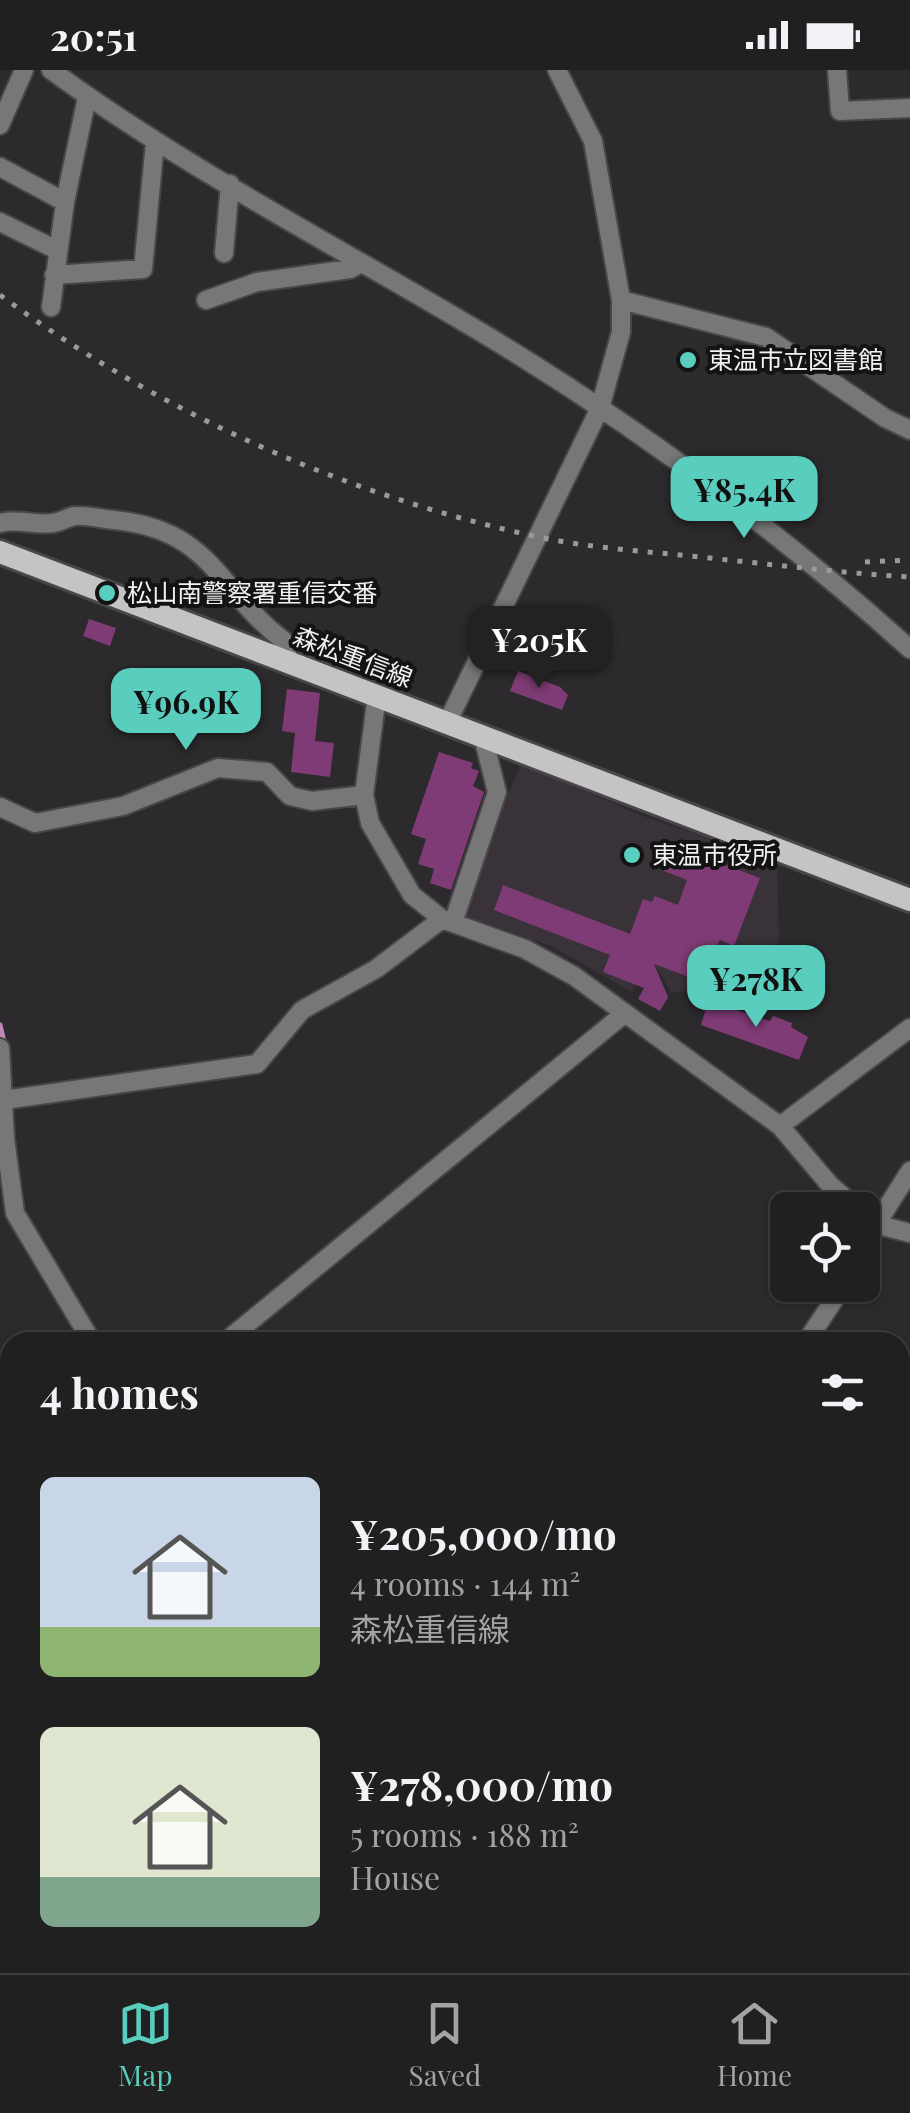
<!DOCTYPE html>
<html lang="en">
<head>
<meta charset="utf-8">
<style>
	body { margin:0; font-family:"Playfair Display","Noto Sans JP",serif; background:#2d2d2e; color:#f1f3f6; height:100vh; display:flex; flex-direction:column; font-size:38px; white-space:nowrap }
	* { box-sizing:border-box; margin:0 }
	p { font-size:32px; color:#a2a3a5 }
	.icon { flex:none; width:55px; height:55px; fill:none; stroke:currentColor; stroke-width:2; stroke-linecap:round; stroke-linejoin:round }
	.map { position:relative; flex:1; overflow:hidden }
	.panel { position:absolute; left:0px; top:1262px; width:910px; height:642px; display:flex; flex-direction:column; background:#212021; border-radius:30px 30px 0 0; box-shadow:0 2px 8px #0004,0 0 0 2px #3e3e3f }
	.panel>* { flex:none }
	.buttons { position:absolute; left:770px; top:1122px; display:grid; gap:20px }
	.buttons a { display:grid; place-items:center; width:110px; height:110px; border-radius:15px; background:#212021; box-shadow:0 2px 8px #0004,0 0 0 2px #3e3e3f; font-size:50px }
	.price { position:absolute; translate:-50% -85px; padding:0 22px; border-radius:20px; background:#59cebe; color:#111; font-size:32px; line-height:65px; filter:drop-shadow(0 2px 5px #0008) }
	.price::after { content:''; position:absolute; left:50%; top:60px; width:30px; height:22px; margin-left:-15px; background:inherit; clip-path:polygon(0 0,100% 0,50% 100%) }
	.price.on { background:#222; color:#fff }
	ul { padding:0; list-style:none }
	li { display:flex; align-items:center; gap:30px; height:250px; padding:0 40px }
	li span { display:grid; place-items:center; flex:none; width:280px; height:200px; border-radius:15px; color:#555 }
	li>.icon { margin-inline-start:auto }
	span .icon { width:120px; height:120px; fill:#fffc; stroke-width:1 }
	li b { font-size:42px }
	h2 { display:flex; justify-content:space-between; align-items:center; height:120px; padding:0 40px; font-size:42px }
	.status { display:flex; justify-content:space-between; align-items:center; height:70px; padding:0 50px; background:#212021; direction:ltr }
	.status svg { height:28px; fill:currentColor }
	.tabs { display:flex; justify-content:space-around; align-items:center; height:140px; border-top:2px solid #3e3e3f; background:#212021; font-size:28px; color:#a2a3a5 }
	.tabs a { display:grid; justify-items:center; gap:5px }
	.tabs .on { color:#59cebe }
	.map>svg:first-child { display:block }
	.built { fill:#393238 }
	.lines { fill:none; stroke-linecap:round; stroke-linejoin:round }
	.stream { stroke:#be8ab5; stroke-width:5 }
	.building { fill:#7f3b75 }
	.minor-casing { stroke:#484648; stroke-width:22 }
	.major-casing { stroke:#484648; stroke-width:28 }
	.minor { stroke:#787778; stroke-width:18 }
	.major { stroke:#c6c3c6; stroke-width:22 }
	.rail { stroke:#9b999b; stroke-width:5; stroke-dasharray:5 10; stroke-linecap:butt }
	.poi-dot { fill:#59cebe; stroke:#141314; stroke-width:4 }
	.labels { text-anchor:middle; stroke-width:8; stroke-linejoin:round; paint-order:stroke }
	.poi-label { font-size:25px; fill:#f2f0f1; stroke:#141314; text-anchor:start }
	.street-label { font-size:25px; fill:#f2f0f1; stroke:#141314 }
</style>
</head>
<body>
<div class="status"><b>20:51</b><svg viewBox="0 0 49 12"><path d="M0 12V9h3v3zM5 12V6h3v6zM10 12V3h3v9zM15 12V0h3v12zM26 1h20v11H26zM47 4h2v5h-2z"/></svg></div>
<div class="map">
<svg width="910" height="1903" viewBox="0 0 910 1903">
	<rect width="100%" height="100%" fill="#2c2a2c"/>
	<path class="built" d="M521,694L640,745L777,791L779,873L760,880L755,888L751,937L710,921L671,922L648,884L632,922L553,877L465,846L493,759Z"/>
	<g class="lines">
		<path class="stream" d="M0,955L5,976
			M468,1895L481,1903"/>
	</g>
	<path class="building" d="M89,549L116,558L110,576L83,566Z
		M518,601L560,617L568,625L562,640L510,621Z
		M287,619L320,623L315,671L334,673L330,707L291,702L295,663L282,661Z
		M439,682L473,693L471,698L479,701L473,716L484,722L451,820L430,813L434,799L418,794L426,769L411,764Z
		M665,772L760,808L734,876L720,870L715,878L711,876L697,910L654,894L668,927L660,941L638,929L644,918L603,902L610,885L494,840L503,815L630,864L643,829L652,832L655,826L678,835L687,810L664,801L666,795L657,792Z
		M708,931L770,951L773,946L792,953L791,957L808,967L799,990L701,955Z"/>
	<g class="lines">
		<defs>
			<path id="minor" d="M51,0C188,100 339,177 484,264C635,355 779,461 910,579
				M837,0L840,41L910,38
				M0,55L24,0
				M0,97L65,132
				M0,152L57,180
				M224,183L230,114
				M54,205L143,199L155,72
				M206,230L257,212L350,199L361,193
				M621,230L766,267L885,348L910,360
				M51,237L65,132L87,27
				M0,453C19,448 35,456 53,453C61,452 68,447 75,446C87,445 102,449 114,450C213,460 216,519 284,571L289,592
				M377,625L364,725L370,753L412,825L442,849L525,879L574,906L780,1056L830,1115L859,1140
				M447,653L600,338L621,262V230L593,71L557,0
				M0,737L35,753L123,736L218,698L267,702L290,726L312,731L364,725
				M453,853L497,722L483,667
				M0,978L5,1068L15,1143L92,1272
				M4,1030L257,994L302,940L376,899L442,849
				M780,1056L910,958
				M867,1147L875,1154L910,1163
				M862,1177L910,1101
				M225,1272L625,943
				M806,1272L844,1215
				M0,1446L10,1440
				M900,1480L910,1489
				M0,1582L10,1615
				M0,1762L10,1765
				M0,1882L10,1885
				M49,1895L78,1903
				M349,1895L355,1903
				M422,1895L441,1903"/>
			<path id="major" d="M0,482L910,830"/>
		</defs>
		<use href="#minor" class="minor-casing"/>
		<use href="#major" class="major-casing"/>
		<use href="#minor" class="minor"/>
		<use href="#major" class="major"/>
		<path class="rail" d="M0,225C159,342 341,424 534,466C588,478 644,481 699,487C770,494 839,503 910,507
			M865,492L910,490"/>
	</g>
	<g class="poi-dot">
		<circle cx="688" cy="290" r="10"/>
		<circle cx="107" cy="523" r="10"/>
		<circle cx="632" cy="785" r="10"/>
	</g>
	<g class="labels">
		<g class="poi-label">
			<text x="708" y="299">東温市立図書館</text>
			<text x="127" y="532">松山南警察署重信交番</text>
			<text x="652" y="794">東温市役所</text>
		</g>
		<g class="street-label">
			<text transform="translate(353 587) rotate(21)" y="9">森松重信線</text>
		</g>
	</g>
</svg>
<div class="buttons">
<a><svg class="icon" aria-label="locate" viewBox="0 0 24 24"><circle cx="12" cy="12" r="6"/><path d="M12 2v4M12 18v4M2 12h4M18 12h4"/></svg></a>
</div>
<b class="price" style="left:744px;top:471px">¥85.4K</b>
<b class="price on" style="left:539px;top:621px">¥205K</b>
<b class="price" style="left:186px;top:683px">¥96.9K</b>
<b class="price" style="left:756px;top:960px">¥278K</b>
<section class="panel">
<h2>4 homes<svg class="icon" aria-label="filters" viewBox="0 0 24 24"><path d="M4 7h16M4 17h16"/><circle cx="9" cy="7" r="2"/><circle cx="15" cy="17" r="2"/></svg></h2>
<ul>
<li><span style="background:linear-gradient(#c9d6e8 75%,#8fb573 0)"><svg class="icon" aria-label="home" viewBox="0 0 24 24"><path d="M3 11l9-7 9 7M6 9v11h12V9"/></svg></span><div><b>¥205,000/mo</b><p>4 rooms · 144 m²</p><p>森松重信線</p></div></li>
<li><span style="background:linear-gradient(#dfe7d0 75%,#7fa58c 0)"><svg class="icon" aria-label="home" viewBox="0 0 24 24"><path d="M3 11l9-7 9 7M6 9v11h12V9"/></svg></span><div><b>¥278,000/mo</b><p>5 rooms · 188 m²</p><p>House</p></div></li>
</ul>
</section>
</div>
<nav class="tabs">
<a class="on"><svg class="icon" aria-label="map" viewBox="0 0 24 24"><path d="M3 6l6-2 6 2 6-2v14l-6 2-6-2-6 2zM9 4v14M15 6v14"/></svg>Map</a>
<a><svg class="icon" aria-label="saved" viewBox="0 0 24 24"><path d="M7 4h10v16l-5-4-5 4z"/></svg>Saved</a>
<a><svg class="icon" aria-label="home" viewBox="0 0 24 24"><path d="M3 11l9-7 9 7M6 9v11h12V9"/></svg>Home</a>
</nav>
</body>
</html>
